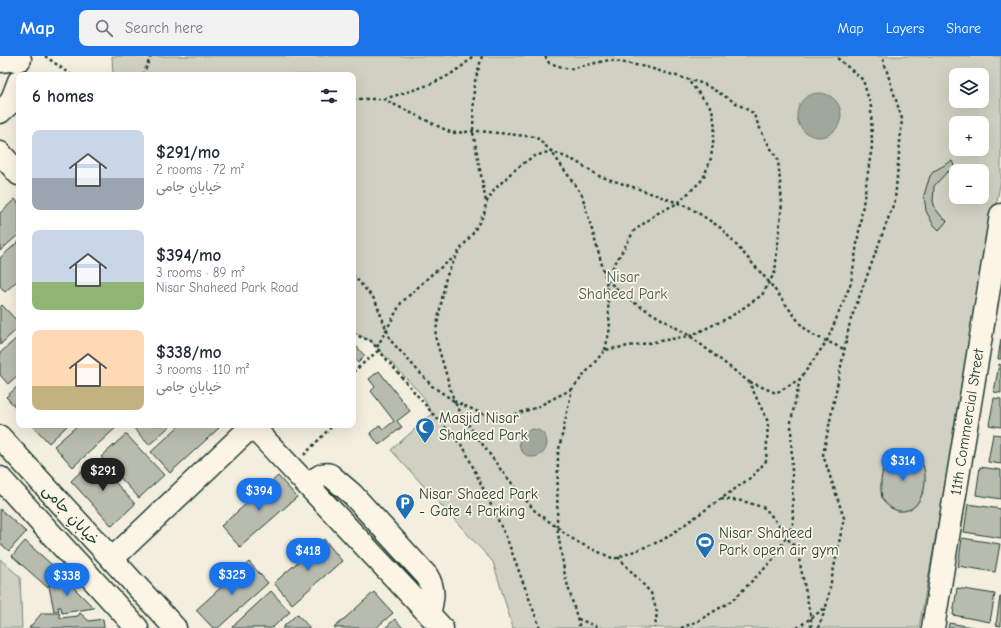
<!DOCTYPE html>
<html lang="en">
<head>
<meta charset="utf-8">
<style>
	body { margin:0; font-family:"Comic Neue","Playpen Sans Arabic",sans-serif; background:#f2f2f3; color:#1f2937; height:100vh; display:flex; flex-direction:column; font-size:15px; white-space:nowrap }
	* { box-sizing:border-box; margin:0 }
	p { font-size:13px; color:#747a83 }
	.icon { flex:none; width:22px; height:22px; fill:none; stroke:currentColor; stroke-width:2; stroke-linecap:round; stroke-linejoin:round }
	.map { position:relative; flex:1; overflow:hidden }
	.side { position:absolute; left:16px; top:16px; width:340px; height:356px; display:flex; flex-direction:column; background:#fff; border-radius:8px; box-shadow:0 4px 16px #0002 }
	.side>* { flex:none }
	.tools { position:absolute; left:949px; top:12px; display:grid; gap:8px }
	.tools a { display:grid; place-items:center; width:40px; height:40px; border-radius:8px; background:#fff; box-shadow:0 4px 16px #0002; font-size:20px }
	.price { position:absolute; translate:-50% -34px; padding:0 9px; border-radius:14px; background:#1a73e8; color:#fff; font-size:13px; line-height:26px; filter:drop-shadow(0 1px 2px #0008) }
	.price::after { content:''; position:absolute; left:50%; top:24px; width:12px; height:9px; margin-left:-6px; background:inherit; clip-path:polygon(0 0,100% 0,50% 100%) }
	.price.selected { background:#222; color:#fff }
	ul { padding:0; list-style:none }
	li { display:flex; align-items:center; gap:12px; height:100px; padding:0 16px }
	li span { display:grid; place-items:center; flex:none; width:112px; height:80px; border-radius:8px; color:#555 }
	li>.icon { margin-inline-start:auto }
	span .icon { width:48px; height:48px; fill:#fffc; stroke-width:1 }
	li b { font-size:17px }
	h2 { display:flex; justify-content:space-between; align-items:center; height:48px; padding:0 16px; font-size:17px }
	header { display:flex; align-items:center; gap:24px; box-sizing:border-box; height:56px; padding:0 20px; background:#1a73e8; color:#fff }
	header strong { font-size:19px }
	nav { display:flex; gap:22px; margin-inline-start:auto; font-size:14px }
	.search { width:280px; height:36px; background:#f2f2f3; display:flex; align-items:center; gap:10px; box-sizing:border-box; padding:0 14px; border-radius:8px; color:#747a83; font-size:15px }
	.map>svg:first-child { display:block }
	.green { fill:#d0d1c2; stroke:#78877b; fill-rule:evenodd }
	.water { fill:#a0a89b; stroke:#6c7d72 }
	.building { fill:#b8bcae; stroke:#1f3d34 }
	.lines { fill:none; stroke-linecap:round; stroke-linejoin:round }
	.minor-casing { stroke:#1f3d34; stroke-width:25 }
	.major-casing { stroke:#1f3d34; stroke-width:25 }
	.path { stroke:#1f3d34; stroke-width:2.5; stroke-dasharray:3 3; stroke-linecap:butt }
	.minor { stroke:#fcf5e5; stroke-width:22 }
	.major { stroke:#fcf5e5; stroke-width:22 }
	.labels { text-anchor:middle; stroke-width:3.5; stroke-linejoin:round; paint-order:stroke }
	.park-label { font-size:15px; fill:#425b50; stroke:#fcf5e5 }
	.poi-label { font-size:15px; fill:#1f3d34; stroke:#fcf5e5; text-anchor:start }
	.street-label { font-size:15px; fill:#1f3d34; stroke:#fcf5e5 }
</style>
</head>
<body>
<header>
<strong>Map</strong>
<div class="search"><svg class="icon" aria-label="search" viewBox="0 0 24 24"><circle cx="10" cy="10" r="6"/><path d="M15 15l6 6"/></svg>Search here</div>
<nav><a>Map</a><a>Layers</a><a>Share</a></nav>
</header>
<div class="map">
<svg width="1001" height="572" viewBox="0 0 1001 572">
	<rect width="100%" height="100%" fill="#f3eede"/>
	<filter id="ink" filterUnits="userSpaceOnUse"><feTurbulence type="fractalNoise" baseFrequency=".025" numOctaves="2"/><feDisplacementMap in="SourceGraphic" scale="8" xChannelSelector="R" yChannelSelector="G"/><feConvolveMatrix kernelMatrix="1 2 1 2 8 2 1 2 1" color-interpolation-filters="sRGB"/></filter>
	<g filter="url(#ink)">
		<path class="green" d="M112,0H1001V123L919,572H513L493,506L391,394L432,358L422,339L371,285L353,276V19H113ZM956,19H982V45H956ZM956,67H982V93H956ZM956,115H982V141H956Z
			M0,503L20,521L22,572H0Z"/>
		<path class="water" d="M797 59a22 22 0 1 1 44 0a22 22 0 1 1-44 0Z
			M519 387a14 14 0 1 1 28 0a14 14 0 1 1-28 0Z"/>
		<path class="building" d="M952,105L955,112L947,116L934,130L933,145L935,152L941,160L947,165L939,174L933,168L926,155L924,139L930,120L934,115Z
			M15,143L19,148V178L0,195V157Z
			M19,185V223L5,236L0,230V202Z
			M2,249L19,267V271L0,289V251Z
			M19,280V318L8,328L0,319V297Z
			M1001,283V303H998Z
			M355,289L365,300L358,307L353,301V291Z
			M999,308L1001,309V337L994,336Z
			M379,315L410,355L397,365L402,371L379,389L370,377L380,369L383,374L394,365L371,335L375,331L369,323Z
			M19,329V355L6,341Z
			M994,342L1001,343V371L989,369Z
			M32,369H68L49,387Z
			M78,369H119L73,411L54,390Z
			M131,369H171L149,389Z
			M180,369H216L219,372L170,417L151,396Z
			M126,378L164,419L139,442L101,401Z
			M993,378L1001,379V408L988,406Z
			M898,398H906L913,399L919,404L923,409L925,417V426L924,434L920,443L916,449L911,453L904,455H898L891,452L886,448L882,442L881,435V424L883,413L887,406L892,401Z
			M94,403L135,448L112,470L71,425Z
			M980,411L1001,414V443L976,439Z
			M278,420L297,441L240,491L221,470Z
			M968,448L1001,453V482L964,476Z
			M0,453L26,476L9,495L0,487Z
			M962,482L1000,488L995,516L958,510Z
			M324,483L342,505L292,548L274,527Z
			M25,485L60,516L47,531L12,500Z
			M249,506L268,527L218,572H213L196,554Z
			M60,518L94,552L62,557L61,551H58L59,555H54L49,530Z
			M957,532L995,538L990,566L953,559Z
			M271,535L290,556L272,572H231Z
			M374,536L393,557L376,572H334Z
			M1000,541H1001V570L996,569Z
			M42,557H59L60,562L78,560L80,557L89,565L103,563L104,572H29Z
			M297,558L310,572H282Z
			M395,563L403,572H385Z
			M949,567L978,572H948Z"/>
		<g class="lines">
			<defs>
				<path id="minor" d="M0,5L20,3
					M0,56L11,46L19,25
					M0,97L19,118
					M251,369L442,572
					M308,429C315,424 321,416 330,419L352,438L427,520C435,533 433,543 429,558
					M112,503L252,370
					M933,572L1001,159"/>
				<path id="major" d="M0,381L175,572
					M0,422L137,572"/>
			</defs>
			<use href="#minor" class="minor-casing"/>
			<use href="#major" class="major-casing"/>
			<path class="path" d="M45,0L71,19
				M482,0L474,29L473,76L486,146
				M545,0L549,7L569,13L609,4L646,11L704,28L753,57L764,81L778,104L782,147L775,216L762,239L730,261L690,280L605,294L572,333L558,398L557,471L565,520L580,572
				M143,19L151,0
				M353,43H383L452,77L479,75L536,81L551,95L582,139L606,223L628,243L690,280L749,326L768,366L766,405L753,420L663,484L614,503L577,486L535,455L501,414L465,364L454,345L432,330L391,285L375,244L353,219
				M384,43C416,33 449,26 473,0
				M353,278L371,285L433,358L464,392L507,483L540,572
				M377,291L401,247L432,218L455,201
				M605,294L610,272L606,223L634,175L656,158L678,147L703,123L711,102L715,71L712,53L687,23
				M353,316L379,294
				M750,326L776,337L800,323L827,285L851,227L872,90L871,51L863,24L835,0
				M572,333L535,352L496,364L454,345L435,280L446,221L459,195L473,177L484,158L486,147L495,133L512,116L532,101L551,95L575,105L599,120L642,134L689,151L721,172L769,226L802,270L813,279L844,293
				M304,399L333,369
				M721,443L743,445L765,452L779,469L786,481L797,493L811,562V572
				M618,501L651,537L657,556L655,572
				M578,563L601,572
				M681,572L698,565L733,544L774,503L793,468L791,365L800,323
				M797,572L826,551L844,462L823,399L850,266L895,144L902,63L882,0
				M818,572L826,552"/>
			<use href="#minor" class="minor"/>
			<use href="#major" class="major"/>
		</g>
	</g>
	<defs>
		<symbol id="mosque-pin" viewBox="-11 -11 22 30"><path d="M0 17L-7.5 6A9.5 9.5 0 1 1 7.5 6Z" fill="#1f6fb2" stroke="#fcf5e5"/><path d="M3.5-4.9A6 6 0 1 0 3.5 4.9A5 5 0 1 1 3.5-4.9Z" fill="#fff"/></symbol>
		<symbol id="parking-pin" viewBox="-11 -11 22 30"><path d="M0 17L-7.5 6A9.5 9.5 0 1 1 7.5 6Z" fill="#1f6fb2" stroke="#fcf5e5"/><path d="M-3.5-5.5H1a3.5 3.5 0 0 1 0 7H-1V5.5H-3.5ZM-1-3.4V-.6H.8a1.4 1.4 0 0 0 0-2.8Z" fill="#fff"/></symbol>
		<symbol id="stadium-pin" viewBox="-11 -11 22 30"><path d="M0 17L-7.5 6A9.5 9.5 0 1 1 7.5 6Z" fill="#1f6fb2" stroke="#fcf5e5"/><path d="M0-5a6.5 5 0 1 0 0 10a6.5 5 0 1 0 0-10ZM-3.5-1.8h7v3.6h-7Z" fill="#fff"/></symbol>
	</defs>
	<g fill-rule="evenodd">
		<use href="#mosque-pin" x="414" y="360" width="22" height="30"/>
		<use href="#parking-pin" x="394" y="436" width="22" height="30"/>
		<use href="#stadium-pin" x="694" y="475" width="22" height="30"/>
	</g>
	<g class="labels">
		<g class="park-label">
			<text x="623" y="226">Nisar<tspan x="623" dy="17">Shaheed Park</tspan></text>
		</g>
		<g class="poi-label">
			<text x="439" y="367">Masjid Nisar<tspan x="439" dy="17">Shaheed Park</tspan></text>
			<text x="419" y="443">Nisar Shaeed Park<tspan x="419" dy="17">- Gate 4 Parking</tspan></text>
			<text x="719" y="482">Nisar Shaheed<tspan x="719" dy="17">Park open air gym</tspan></text>
		</g>
		<g class="street-label">
			<text transform="translate(967 366) rotate(-81)" y="5">11th Commercial Street</text>
			<text transform="translate(71 459) rotate(48)" y="5">خیابانِ جامی</text>
		</g>
	</g>
</svg>
<div class="tools">
<a><svg class="icon" aria-label="layers" viewBox="0 0 24 24"><path d="M12 4l9 5-9 5-9-5zM3 14l9 5 9-5"/></svg></a>
<a>+</a>
<a>−</a>
</div>
<b class="price" style="left:903px;top:426px">$314</b>
<b class="price selected" style="left:103px;top:436px">$291</b>
<b class="price" style="left:259px;top:456px">$394</b>
<b class="price" style="left:308px;top:516px">$418</b>
<b class="price" style="left:232px;top:540px">$325</b>
<b class="price" style="left:67px;top:541px">$338</b>
<section class="side">
<h2>6 homes<svg class="icon" aria-label="filters" viewBox="0 0 24 24"><path d="M4 7h16M4 17h16"/><circle cx="9" cy="7" r="2"/><circle cx="15" cy="17" r="2"/></svg></h2>
<ul>
<li><span style="background:linear-gradient(#c9d6e8 60%,#9aa5b1 0)"><svg class="icon" aria-label="home" viewBox="0 0 24 24"><path d="M3 11l9-7 9 7M6 9v11h12V9"/></svg></span><div><b>$291/mo</b><p>2 rooms · 72 m²</p><p>خیابانِ جامی</p></div></li>
<li><span style="background:linear-gradient(#c9d6e8 65%,#8fb573 0)"><svg class="icon" aria-label="home" viewBox="0 0 24 24"><path d="M3 11l9-7 9 7M6 9v11h12V9"/></svg></span><div><b>$394/mo</b><p>3 rooms · 89 m²</p><p>Nisar Shaheed Park Road</p></div></li>
<li><span style="background:linear-gradient(#ffd9b3 70%,#c2b280 0)"><svg class="icon" aria-label="home" viewBox="0 0 24 24"><path d="M3 11l9-7 9 7M6 9v11h12V9"/></svg></span><div><b>$338/mo</b><p>3 rooms · 110 m²</p><p>خیابانِ جامی</p></div></li>
</ul>
</section>
</div>
</body>
</html>
